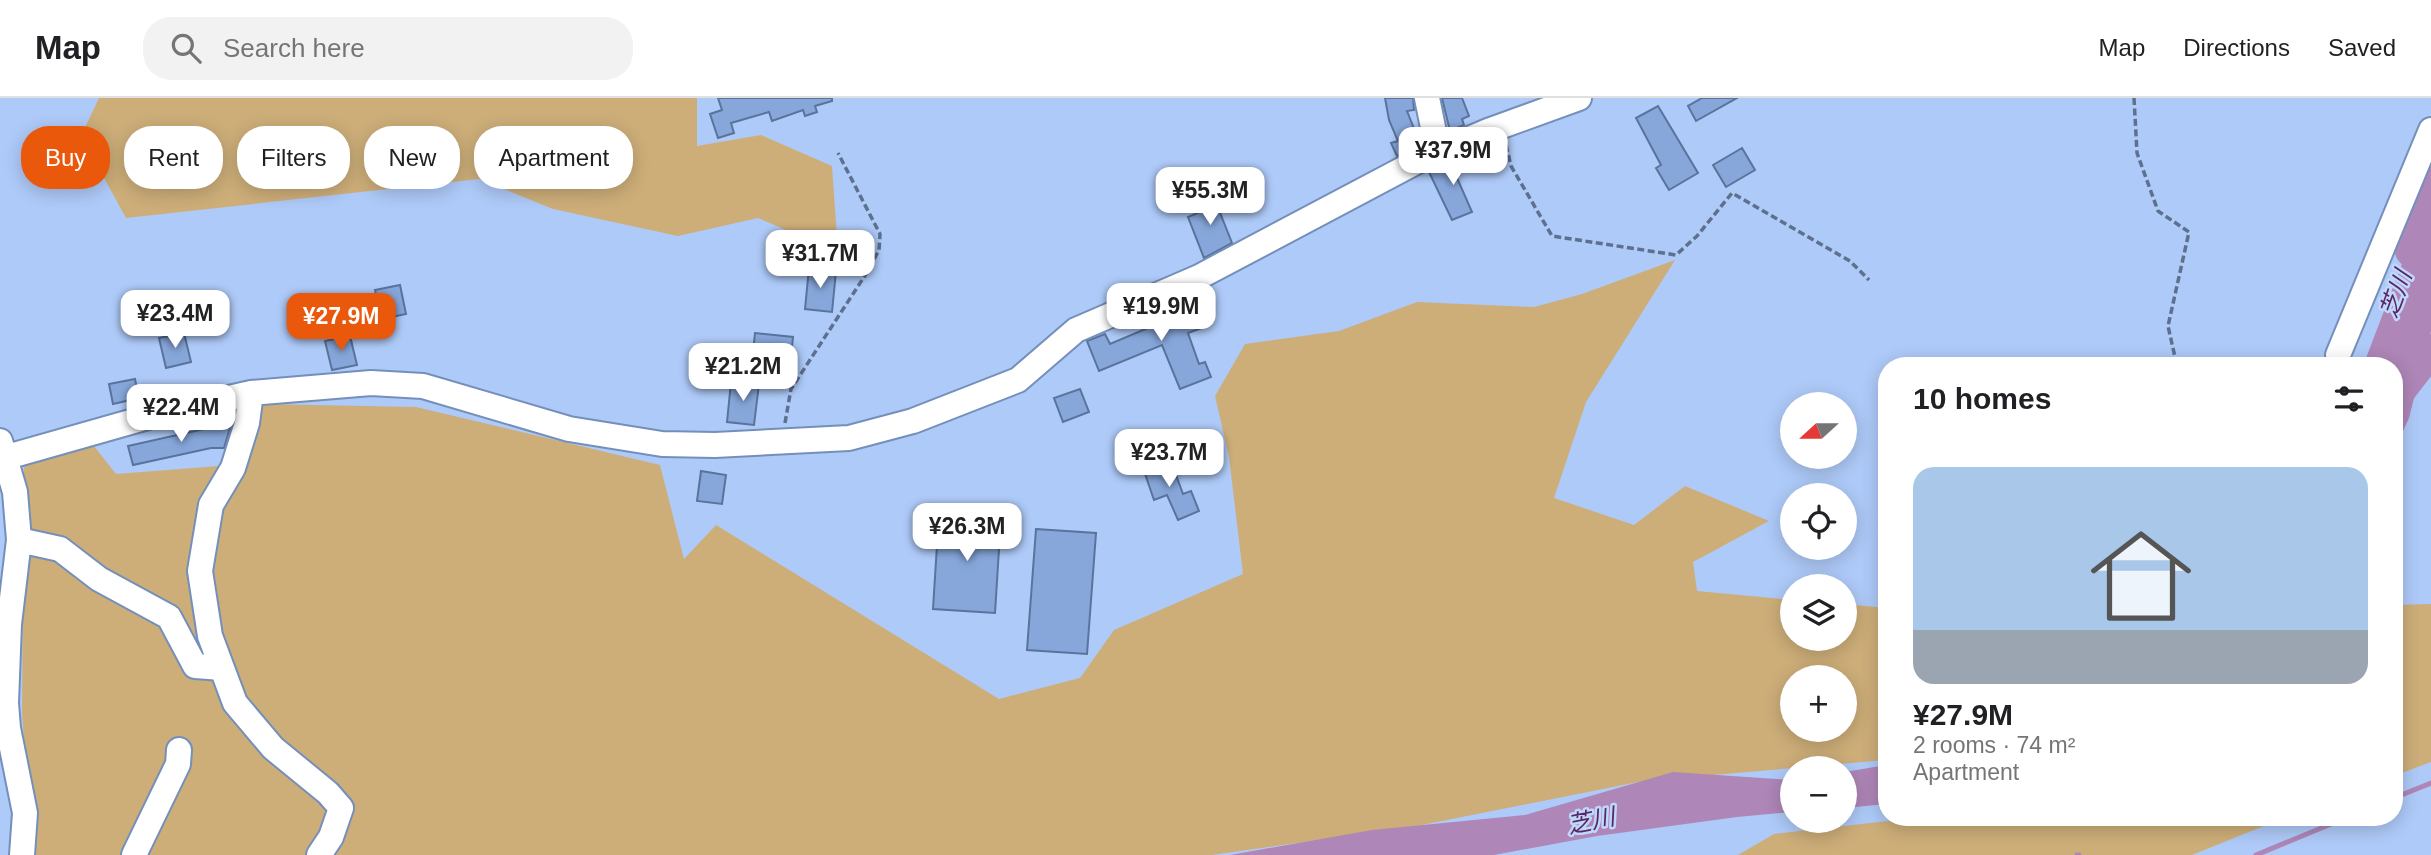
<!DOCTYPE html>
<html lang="en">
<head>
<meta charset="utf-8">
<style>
	body { margin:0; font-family:Arial,"Noto Sans JP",sans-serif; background:#f2f2f2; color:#202124; height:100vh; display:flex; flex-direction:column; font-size:26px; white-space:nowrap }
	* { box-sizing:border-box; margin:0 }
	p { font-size:23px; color:#757577 }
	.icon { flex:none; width:38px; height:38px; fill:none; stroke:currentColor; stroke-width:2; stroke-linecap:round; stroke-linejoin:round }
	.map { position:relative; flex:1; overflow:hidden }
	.details { position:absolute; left:1878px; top:259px; width:525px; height:469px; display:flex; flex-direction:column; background:#fff; border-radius:28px; box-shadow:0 4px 18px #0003 }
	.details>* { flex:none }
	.top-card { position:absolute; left:21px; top:28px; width:665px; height:63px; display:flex; gap:14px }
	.needle { width:46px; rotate:249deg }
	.buttons { position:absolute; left:1780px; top:294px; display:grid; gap:14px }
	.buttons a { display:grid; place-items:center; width:77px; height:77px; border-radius:50%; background:#fff; box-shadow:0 4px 18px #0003; font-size:35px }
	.price { position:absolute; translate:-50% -60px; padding:0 16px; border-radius:14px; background:#fff; color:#222; font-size:23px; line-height:46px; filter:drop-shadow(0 2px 4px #0008) }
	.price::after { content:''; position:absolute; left:50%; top:42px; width:21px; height:16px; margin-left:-10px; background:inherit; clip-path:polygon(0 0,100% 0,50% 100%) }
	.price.current { background:#ea580c; color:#fff }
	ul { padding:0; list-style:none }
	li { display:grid; align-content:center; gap:14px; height:371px; padding:0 35px }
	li+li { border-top:2px solid #e0e0e0 }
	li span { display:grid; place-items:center; height:217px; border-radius:21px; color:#555 }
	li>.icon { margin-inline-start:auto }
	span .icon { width:126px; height:126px; fill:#fffc; stroke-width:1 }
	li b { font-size:30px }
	h2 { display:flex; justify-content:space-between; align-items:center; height:84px; padding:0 35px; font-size:30px }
	.chip { padding:0 24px; border-radius:28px; background:#fff; box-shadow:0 4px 18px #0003; font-size:24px; line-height:63px }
	.chip.current { background:#ea580c; color:#fff }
	header { display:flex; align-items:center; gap:42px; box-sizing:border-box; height:98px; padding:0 35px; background:#fff; border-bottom:2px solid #e0e0e0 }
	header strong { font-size:33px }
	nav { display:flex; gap:38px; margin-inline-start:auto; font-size:24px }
	.search { width:490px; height:63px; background:#f2f2f2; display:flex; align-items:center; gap:18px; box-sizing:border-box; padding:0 24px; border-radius:28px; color:#757577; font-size:26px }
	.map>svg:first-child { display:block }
	.green { fill:#cdae79; fill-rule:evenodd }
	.water { fill:#ae86b7 }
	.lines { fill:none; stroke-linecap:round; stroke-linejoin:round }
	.stream { stroke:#ae86b7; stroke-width:5 }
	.river { stroke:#ae86b7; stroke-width:32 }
	.building { fill:#87a7db; stroke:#59739c; stroke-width:2 }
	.minor-casing { stroke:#748fba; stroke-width:28 }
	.path { stroke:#5d708e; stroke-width:3.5; stroke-dasharray:7 3.5; stroke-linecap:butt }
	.minor { stroke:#fff; stroke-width:24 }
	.labels { text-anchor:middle; stroke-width:5; stroke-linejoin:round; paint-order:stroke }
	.water-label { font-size:24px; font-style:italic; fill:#592764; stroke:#c0d7fc }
</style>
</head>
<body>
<header>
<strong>Map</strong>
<div class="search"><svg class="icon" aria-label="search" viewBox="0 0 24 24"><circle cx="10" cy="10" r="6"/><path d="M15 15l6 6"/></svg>Search here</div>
<nav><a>Map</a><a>Directions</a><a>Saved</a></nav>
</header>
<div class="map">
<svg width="2431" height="757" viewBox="0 0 2431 757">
	<rect width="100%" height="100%" fill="#aecaf8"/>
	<path class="green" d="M99,0H697V48L761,37L832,68L838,154L758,120L678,138L553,111L479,81L126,120L81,38Z
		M1675,162L1586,304L1554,400L1634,427L1685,388L1769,423L1693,464L1697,493L1792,502V541H1844L1845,506L1886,510V662L1643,683L1417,728L1212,757H33L22,615L24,366L94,348L116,376L231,367L264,306L416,309L660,367L684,461L716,427L999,601L1080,580L1114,532L1243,476L1229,359L1215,298L1245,246L1339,233L1417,204L1534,209L1582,196ZM1792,579H1844V632H1792Z
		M2431,506V664L2394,678V507Z
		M1923,719H2286L2192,757H1738L1774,736Z"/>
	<path class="water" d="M2431,90V233L2409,320L2394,353V268H2363Z
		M1886,667V706L1845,710V674Z
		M1673,674L1792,682V714L1737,719L1597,738L1494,757H1230L1372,732L1525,717Z"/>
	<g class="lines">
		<path class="stream" d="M2394,700L2431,685
			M2077,757H2079
			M2256,757L2348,719"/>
		<path class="river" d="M2411,153L2431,81
			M2394,300L2431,252"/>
	</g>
	<path class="building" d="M718,0H832V3L815,8L817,14L805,18L803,12L772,23L769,14L731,25L734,35L718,40L710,16L722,12Z
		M1385,0H1413L1414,12L1407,13L1417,38L1412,41L1415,48L1397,58L1391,45L1398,43L1389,22Z
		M1442,0H1462L1469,18L1462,21L1464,27L1450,33Z
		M1702,0H1737L1696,23L1688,8Z
		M1658,8L1698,75L1669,92L1656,70L1661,67L1636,20Z
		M1742,50L1755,72L1726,89L1713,67Z
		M1473,56L1476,64L1454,73L1472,114L1452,122L1429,74Z
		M1213,97L1232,145L1204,160L1188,119L1200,114L1196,103Z
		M809,170L836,173L832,214L805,211Z
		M400,187L406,216L382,221L375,192Z
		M1201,202L1210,227L1188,235L1199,266L1205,264L1211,279L1180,291L1162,247L1099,273L1087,243L1105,236L1110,246L1148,230L1144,219L1166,209L1168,214Z
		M184,235L191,264L166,270L159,240Z
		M755,235L793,239L789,279L751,275Z
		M350,238L357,267L332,272L325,243Z
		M135,281L139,300L113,306L109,286Z
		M731,284L759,286L754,327L727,324Z
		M1080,291L1089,314L1063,324L1054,300Z
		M213,323H232L224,350H211L133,367L128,348L213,329Z
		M1161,360L1168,380L1176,377L1183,396L1191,393L1199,413L1178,422L1167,397L1154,402L1142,367Z
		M701,373L726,377L722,406L697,403Z
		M939,415L1001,419L995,515L933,511Z
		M1036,431L1096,435L1087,556L1027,552Z"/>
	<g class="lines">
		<defs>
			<path id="minor" d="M1427,0L1438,54
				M2338,257L2431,32
				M251,295L247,325L233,370L211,407L200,473L210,538L235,605L273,650L328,695L341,710L331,739L319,757
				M0,343L15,394L19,442L9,526L6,605L8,630L25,715L22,757
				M0,361L155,317L251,295L371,285L423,288L569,331L662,346L715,347L849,340L913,323L1018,282L1076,232L1199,179L1420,62L1488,33L1579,0
				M19,442L60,451L99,481L169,519L195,568L222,570
				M134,757L178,666L179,652"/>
		</defs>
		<use href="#minor" class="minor-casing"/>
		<path class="path" d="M2134,0L2137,55L2158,113L2189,134L2168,228L2177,268
			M1506,47L1511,68L1552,138L1676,157L1697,138L1732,95L1850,163L1869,182
			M785,325L791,291L866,176L879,152L880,136L838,55"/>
		<use href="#minor" class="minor"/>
	</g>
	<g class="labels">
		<g class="water-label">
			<text transform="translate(2396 196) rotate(-70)" y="8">芝川</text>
			<text transform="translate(1591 723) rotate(-11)" y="8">芝川</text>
		</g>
	</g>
</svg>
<div class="buttons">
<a><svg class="needle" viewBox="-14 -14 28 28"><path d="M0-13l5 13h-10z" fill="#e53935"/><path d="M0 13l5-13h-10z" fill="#757577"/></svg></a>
<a><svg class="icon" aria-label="locate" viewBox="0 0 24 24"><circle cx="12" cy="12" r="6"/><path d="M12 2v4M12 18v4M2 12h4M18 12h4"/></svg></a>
<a><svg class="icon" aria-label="layers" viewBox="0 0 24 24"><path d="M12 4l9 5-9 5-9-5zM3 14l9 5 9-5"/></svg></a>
<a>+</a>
<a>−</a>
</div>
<b class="price" style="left:1453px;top:89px">¥37.9M</b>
<b class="price" style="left:1210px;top:129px">¥55.3M</b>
<b class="price" style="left:820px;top:192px">¥31.7M</b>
<b class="price" style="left:1161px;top:245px">¥19.9M</b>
<b class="price" style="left:175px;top:252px">¥23.4M</b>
<b class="price current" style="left:341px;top:255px">¥27.9M</b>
<b class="price" style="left:743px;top:305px">¥21.2M</b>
<b class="price" style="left:181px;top:346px">¥22.4M</b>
<b class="price" style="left:1169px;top:391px">¥23.7M</b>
<b class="price" style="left:967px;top:465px">¥26.3M</b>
<div class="top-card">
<a class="chip current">Buy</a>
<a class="chip">Rent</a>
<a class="chip">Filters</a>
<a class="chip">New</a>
<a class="chip">Apartment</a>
</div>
<section class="details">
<h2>10 homes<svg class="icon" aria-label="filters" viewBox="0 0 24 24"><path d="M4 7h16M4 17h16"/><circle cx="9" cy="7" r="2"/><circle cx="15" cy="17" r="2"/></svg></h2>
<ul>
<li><span style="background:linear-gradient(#a9c7e8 75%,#9aa5b1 0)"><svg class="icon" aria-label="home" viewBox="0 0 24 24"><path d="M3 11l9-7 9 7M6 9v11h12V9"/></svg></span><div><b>¥27.9M</b><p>2 rooms · 74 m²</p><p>Apartment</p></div></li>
</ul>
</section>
</div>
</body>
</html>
